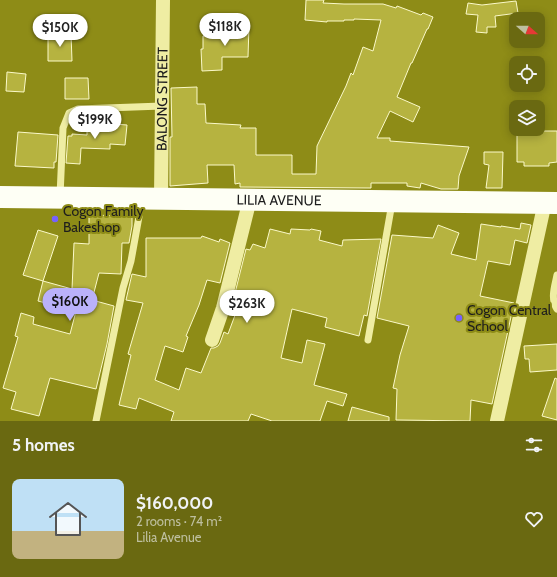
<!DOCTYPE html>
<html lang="en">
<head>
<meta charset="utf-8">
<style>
	body { margin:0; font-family:Cabin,sans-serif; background:#6f6f1a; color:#f1f3f6; height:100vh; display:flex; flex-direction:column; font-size:15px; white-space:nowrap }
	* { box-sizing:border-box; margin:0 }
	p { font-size:13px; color:#bebf9f }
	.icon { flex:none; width:22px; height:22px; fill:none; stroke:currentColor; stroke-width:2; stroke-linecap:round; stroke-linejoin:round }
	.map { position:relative; height:421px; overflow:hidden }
	.side { display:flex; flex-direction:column; background:#6a6911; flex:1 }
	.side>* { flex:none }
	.needle { width:26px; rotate:111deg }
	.tools { position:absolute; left:509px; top:12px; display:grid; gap:8px }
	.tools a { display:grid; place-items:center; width:36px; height:36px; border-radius:8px; background:#6a6911; box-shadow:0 2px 10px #0003; font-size:20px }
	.price { position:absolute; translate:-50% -34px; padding:0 9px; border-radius:14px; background:#fff; color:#222; font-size:13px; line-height:26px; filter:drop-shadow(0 1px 2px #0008) }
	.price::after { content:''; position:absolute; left:50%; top:24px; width:12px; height:9px; margin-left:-6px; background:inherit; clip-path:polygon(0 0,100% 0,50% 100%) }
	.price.selected { background:#bab1fa; color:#111 }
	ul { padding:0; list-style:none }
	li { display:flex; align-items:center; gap:12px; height:100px; padding:0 12px }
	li+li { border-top:1px solid #7d7c31 }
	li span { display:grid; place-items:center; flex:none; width:112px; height:80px; border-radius:8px; color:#555 }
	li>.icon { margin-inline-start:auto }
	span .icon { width:48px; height:48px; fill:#fffc; stroke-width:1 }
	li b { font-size:17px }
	h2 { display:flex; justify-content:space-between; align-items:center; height:48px; padding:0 12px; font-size:17px }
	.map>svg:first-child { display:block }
	.building { fill:#b6b340; stroke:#fbf9c9 }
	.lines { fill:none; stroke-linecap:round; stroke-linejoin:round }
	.service { stroke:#efeda3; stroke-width:7 }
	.minor { stroke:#efeda3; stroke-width:14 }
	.trunk { stroke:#fefff5; stroke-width:22 }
	.poi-dot { fill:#7661ff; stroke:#8e8c17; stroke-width:1.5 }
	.labels { text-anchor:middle; stroke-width:4; stroke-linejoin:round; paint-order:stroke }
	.street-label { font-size:14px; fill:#1d1d1d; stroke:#8e8c17 }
	.poi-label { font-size:14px; fill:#1d1d1d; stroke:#8e8c17; text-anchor:start }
</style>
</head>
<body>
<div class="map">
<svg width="557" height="421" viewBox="0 0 557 421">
	<rect width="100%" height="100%" fill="#8e8c17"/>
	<path class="building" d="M306,0H324L323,3L344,4H383L396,8L397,6L421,15L423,13L433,17L428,29H427L412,63H411L397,97L420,107L413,122L390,111L377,138H390V141L469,147L459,176L458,189H441L421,183L420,188L407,186V183H371V188L240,187V183L235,184L234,165H207L208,183L170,186V137H172L171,88L197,87V104H205L206,123L241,125L240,128H256V155H292V174H316L317,146L346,86L351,73L353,75L363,47L373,51L381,20L354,19V20H344V21H327V22L305,20Z
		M516,1L518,13L495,16L496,27H487V33L476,32L478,15L466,14L468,3L482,5Z
		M226,25L249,26L248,57H222V70L202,71L201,49H203V36H226Z
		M48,34H71L72,61H48Z
		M7,72L26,74L24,92L6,91Z
		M65,78H88L89,99H65Z
		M87,122L127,125L125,145L110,144V149L81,148L80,164L66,163L68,136H72V134L87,135Z
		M517,129H540V131H557V162L549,163V166H524V162H517Z
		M18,132L58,135L56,162H54V168L15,166Z
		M484,152H503L502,188H486L489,165L484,164Z
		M89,215L132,216V226L129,243H122L121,274L99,273L92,300L114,306L107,344L96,389L50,378L39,416L11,409L16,392L3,388L18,337L15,336L21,313L34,317L33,324L70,334L76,311L38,301L43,281L72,289L74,243L89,244Z
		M521,223L531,225L527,243L515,240L510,265L488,261L480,296L514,303L492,404L471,400L470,421L396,420L397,389L393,388L400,355L409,326L377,318L392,235L433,238L438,225L459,233L451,254L476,260L481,224L501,227V226L520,229Z
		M270,229L290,234L291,229L310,230L311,229L321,231L319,240L342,246L343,240L381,239L367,316L364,315L359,336L325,327L327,318L292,309L281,358L302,363L307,340L325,344L314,385L347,394L343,406L327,401L320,421H272L251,414L248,421H171L174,412L139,398L136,409L119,405L131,355L128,354L143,303L126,300L132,274L146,277V238H201L202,236L219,242L220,239L230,243L220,283L207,280L199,305L186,336L188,337L183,352L165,346L155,380L179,390L186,368L201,373L211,348H214L218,346L220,343L224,332L228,334L241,299L234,297L246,249L250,250L253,244L265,248Z
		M38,230L58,236L43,281L23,275Z
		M557,344V370L530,372L529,359H525L524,346Z
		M555,378L557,379V420L542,416Z
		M352,407L389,417V421H348Z"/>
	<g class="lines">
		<path class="service" d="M60,196L63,128L69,113L78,109L162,106
			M557,275C555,286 550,298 557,309
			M368,340L392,203
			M96,421L123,288L131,261L142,200"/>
		<g class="minor">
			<path id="s1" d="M161,198L163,0"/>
			<path d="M212,340L223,308L250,199"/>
			<path d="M497,421L545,202"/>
		</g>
		<path class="trunk" id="s2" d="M0,197L557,203"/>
	</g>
	<g class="poi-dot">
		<circle cx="55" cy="219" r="4"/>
		<circle cx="459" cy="318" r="4"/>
	</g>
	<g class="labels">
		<g class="street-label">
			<text dy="5" stroke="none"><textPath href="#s1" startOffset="99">BALONG STREET</textPath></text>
			<text dy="5" stroke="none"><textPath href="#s2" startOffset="279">LILIA AVENUE</textPath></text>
		</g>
		<g class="poi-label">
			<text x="63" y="216">Cogon Family<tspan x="63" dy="16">Bakeshop</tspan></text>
			<text x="467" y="315">Cogon Central<tspan x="467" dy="16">School</tspan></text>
		</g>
	</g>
</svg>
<div class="tools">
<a><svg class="needle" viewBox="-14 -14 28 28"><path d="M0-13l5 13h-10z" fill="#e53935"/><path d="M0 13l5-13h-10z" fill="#bebf9f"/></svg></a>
<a><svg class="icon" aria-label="locate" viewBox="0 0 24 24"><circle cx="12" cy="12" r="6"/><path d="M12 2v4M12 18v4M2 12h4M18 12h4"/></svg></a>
<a><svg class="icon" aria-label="layers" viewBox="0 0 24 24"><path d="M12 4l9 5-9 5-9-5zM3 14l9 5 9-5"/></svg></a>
</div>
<b class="price" style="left:225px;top:47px">$118K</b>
<b class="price" style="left:60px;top:48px">$150K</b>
<b class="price" style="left:95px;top:140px">$199K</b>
<b class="price selected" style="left:70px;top:322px">$160K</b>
<b class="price" style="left:247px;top:324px">$263K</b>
</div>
<section class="side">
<h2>5 homes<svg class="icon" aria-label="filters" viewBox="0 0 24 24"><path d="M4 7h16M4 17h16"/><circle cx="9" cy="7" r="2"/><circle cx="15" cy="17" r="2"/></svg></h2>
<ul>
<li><span style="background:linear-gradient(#bfe0f5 65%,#c2b280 0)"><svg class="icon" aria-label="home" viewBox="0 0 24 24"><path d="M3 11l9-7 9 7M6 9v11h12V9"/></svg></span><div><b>$160,000</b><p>2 rooms · 74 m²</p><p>Lilia Avenue</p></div><svg class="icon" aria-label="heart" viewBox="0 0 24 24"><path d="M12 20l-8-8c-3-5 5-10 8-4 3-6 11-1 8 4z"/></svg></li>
</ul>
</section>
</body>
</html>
